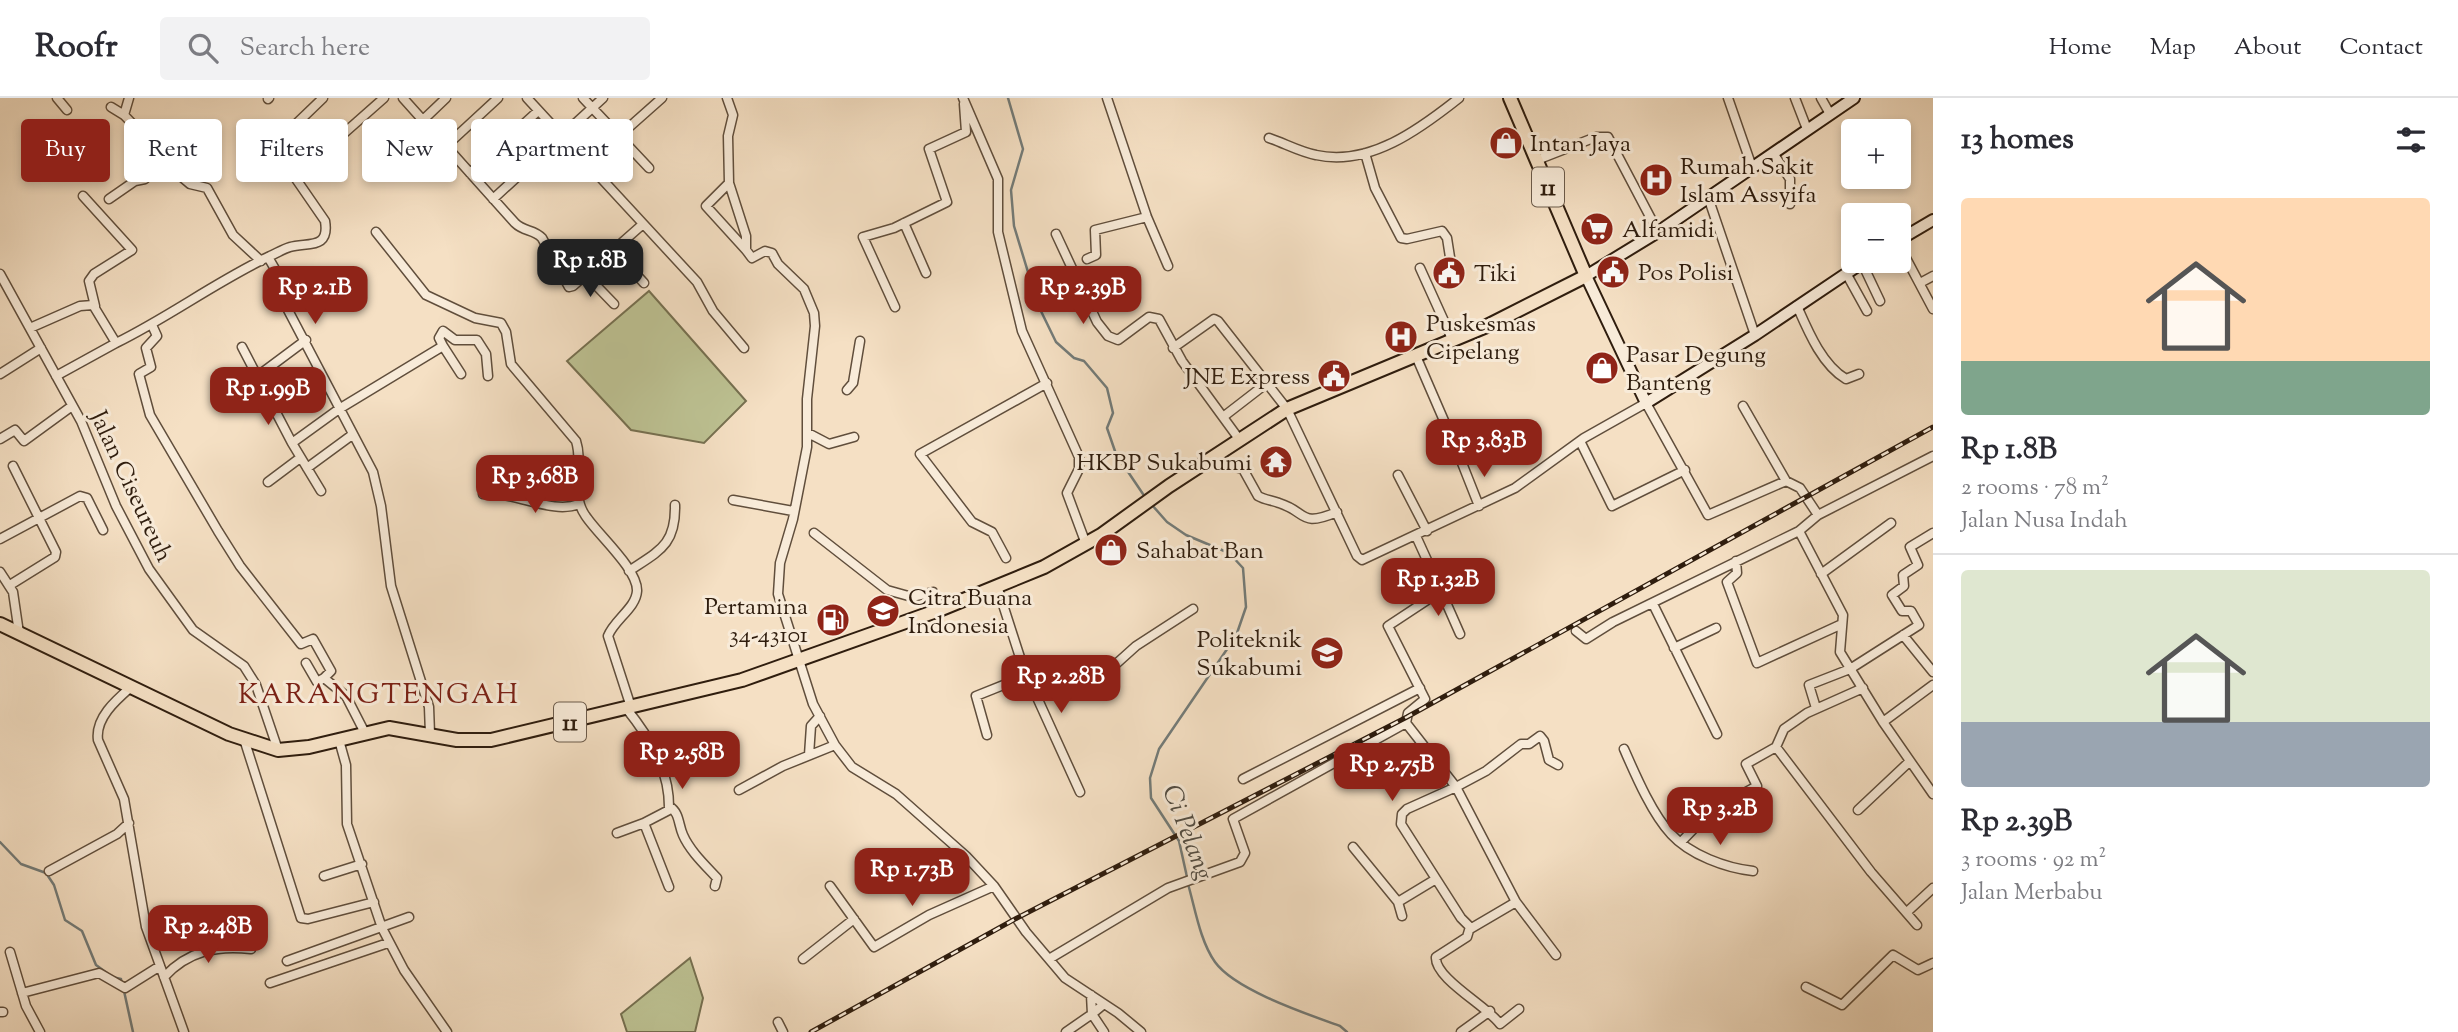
<!DOCTYPE html>
<html lang="en">
<head>
<meta charset="utf-8">
<style>
	body { margin:0; font-family:"Sorts Mill Goudy",serif; background:#f2f2f3; color:#2b2b33; height:100vh; display:flex; flex-direction:column; font-size:26px; white-space:nowrap }
	* { box-sizing:border-box; margin:0 }
	p { font-size:23px; color:#7c7c81 }
	.icon { flex:none; width:38px; height:38px; fill:none; stroke:currentColor; stroke-width:2; stroke-linecap:round; stroke-linejoin:round }
	.map { position:relative; flex:1; overflow:hidden }
	.panel { display:flex; flex-direction:column; background:#fff; width:525px }
	.panel>* { flex:none }
	.banner { position:absolute; left:21px; top:21px; width:665px; height:63px; display:flex; gap:14px }
	.fabs { position:absolute; left:1841px; top:21px; display:grid; gap:14px }
	.fabs a { display:grid; place-items:center; width:70px; height:70px; border-radius:7px; background:#fff; box-shadow:0 4px 10px #0003; font-size:35px }
	.price { position:absolute; translate:-50% -60px; padding:0 16px; border-radius:14px; background:#8f2418; color:#fff; font-size:23px; line-height:46px; filter:drop-shadow(0 2px 4px #0008) }
	.price::after { content:''; position:absolute; left:50%; top:42px; width:21px; height:16px; margin-left:-10px; background:inherit; clip-path:polygon(0 0,100% 0,50% 100%) }
	.price.active { background:#222; color:#fff }
	ul { padding:0; list-style:none }
	li { display:grid; align-content:center; gap:14px; height:371px; padding:0 28px }
	li+li { border-top:2px solid #e1e1e2 }
	li span { display:grid; place-items:center; height:217px; border-radius:7px; color:#555 }
	li>.icon { margin-inline-start:auto }
	span .icon { width:126px; height:126px; fill:#fffc; stroke-width:1 }
	li b { font-size:30px }
	h2 { display:flex; justify-content:space-between; align-items:center; height:84px; padding:0 28px; font-size:30px }
	.chip { padding:0 24px; border-radius:7px; background:#fff; box-shadow:0 4px 10px #0003; font-size:24px; line-height:63px }
	.chip.active { background:#8f2418; color:#fff }
	header { display:flex; align-items:center; gap:42px; box-sizing:border-box; height:98px; padding:0 35px; background:#fff; border-bottom:2px solid #e1e1e2 }
	header strong { font-size:33px }
	nav { display:flex; gap:38px; margin-inline-start:auto; font-size:24px }
	.search { width:490px; height:63px; background:#f2f2f3; display:flex; align-items:center; gap:18px; box-sizing:border-box; padding:0 24px; border-radius:7px; color:#7c7c81; font-size:26px }
	main { display:flex; flex:1; min-height:0 }
	.map>svg:first-child { display:block }
	.green { fill:#bdc293; stroke:#767050; stroke-width:2 }
	.lines { fill:none; stroke-linecap:round; stroke-linejoin:round }
	.stream { stroke:#737b78; stroke-width:2.5 }
	.minor-casing { stroke:#604e3c; stroke-width:11 }
	.secondary-casing { stroke:#2f1d0e; stroke-width:14 }
	.trunk-casing { stroke:#2f1d0e; stroke-width:16 }
	.minor { stroke:#f8ebd9; stroke-width:8 }
	.secondary { stroke:#f8ebd9; stroke-width:10 }
	.trunk { stroke:#f5e0c4; stroke-width:12 }
	.rail-casing { stroke:#2f1d0e; stroke-width:5 }
	.rail { stroke:#f8ebd9; stroke-width:2.5; stroke-dasharray:8; stroke-linecap:butt }
	.labels { text-anchor:middle; stroke-width:6; stroke-linejoin:round; paint-order:stroke }
	.shield { fill:#f8ebd9; stroke:#6b5b4b; stroke-width:2 }
	.shield-label { font-size:23px; font-weight:bold; fill:#2f1d0e }
	.poi-label { font-size:24px; fill:#2f1d0e; stroke:#f8ebd9; text-anchor:start }
	.street-label { font-size:24px; fill:#2f1d0e; stroke:#f8ebd9 }
	.water-label { font-size:26px; font-style:italic; fill:#514c43; stroke:#f8ebd9 }
	.quarter-label { font-size:28px; letter-spacing:2px; fill:#7a1f14; stroke:#f8ebd9 }
</style>
</head>
<body>
<header>
<strong>Roofr</strong>
<div class="search"><svg class="icon" aria-label="search" viewBox="0 0 24 24"><circle cx="10" cy="10" r="6"/><path d="M15 15l6 6"/></svg>Search here</div>
<nav><a>Home</a><a>Map</a><a>About</a><a>Contact</a></nav>
</header>
<main>
<div class="map">
<svg width="1933" height="934" viewBox="0 0 1933 934">
	<rect width="100%" height="100%" fill="#f5e0c4"/>
	<filter id="stains"><feTurbulence type="fractalNoise" baseFrequency=".00286" numOctaves="4"/><feColorMatrix values="0 0 0 0 .2 0 0 0 0 .09 0 0 0 0 .02 0 0 0 .5 -.17"/></filter>
	<radialGradient id="worn" r=".72"><stop offset=".6" stop-color="#630" stop-opacity="0"/><stop offset="1" stop-color="#630" stop-opacity=".3"/></radialGradient>
	<path class="green" d="M649,193L746,303L704,345L631,332L567,263Z
		M690,860L703,900L695,934H627L621,916Z"/>
	<g class="lines">
		<path class="stream" d="M1008,0L1023,51L1011,92L1014,128L1038,207L1056,244L1074,260L1084,263L1107,290L1113,315L1107,330L1116,356L1145,399
			M1152,407L1167,424L1186,437L1229,455L1243,470L1246,509L1236,538L1159,651L1150,680L1151,700L1179,743L1187,779
			M0,744L21,766L46,775L54,787L65,822L82,833L96,867L107,875
			M1188,786C1195,810 1200,843 1215,864C1235,892 1307,916 1340,928L1347,934
			M112,879L121,881L122,887
			M124,893L133,934"/>
		<defs>
			<path id="minor" d="M57,0L67,12
				M403,0L515,125C524,134 534,131 542,140L569,189L573,188L643,126
				M527,0L697,184L713,213L744,250
				M583,0L649,70
				M727,0L733,17L728,38L729,85L746,138V152L752,160L765,153L772,155L778,166L804,191L814,215L815,228L807,301V349L793,421L780,465L778,496L813,606L835,647L852,669L896,696L966,758L994,788L1026,834L1065,880L1118,915L1141,934
				M963,0L998,81V134L1022,233L1079,359V371L1067,395L1086,446
				M1107,0L1147,119L1168,168
				M1728,0L1752,69
				M1795,0L1807,31
				M1821,0L1830,16
				M268,1L269,0
				M111,9L124,17L145,39L144,47L190,86L207,90L233,137L261,163
				M124,17L129,0
				M423,22L446,0
				M618,39L662,0
				M1269,40C1284,45 1300,54 1316,57C1369,69 1420,31 1459,0
				M333,45L384,0
				M446,48L498,0
				M1365,55L1375,90L1401,140L1407,141L1442,133L1447,140L1452,172
				M1773,55L1790,81V106
				M1537,62L1596,39H1608L1658,134
				M164,63L207,37
				M470,75L538,13
				M729,85L706,108L746,152
				M83,98L132,152L94,176L89,183L95,208
				M1708,99L1755,237
				M109,101L135,83L145,81L161,60
				M493,101L603,0
				M904,125L926,175
				M376,134L426,197L475,220L501,225L506,234L511,266L576,343C584,367 570,395 585,417C597,436 638,471 637,493C636,510 614,522 608,538L631,609
				M1056,136L1097,224L1108,238L1118,242L1149,219L1159,221L1182,263L1239,341
				M1899,147L1933,211
				M614,152L644,185
				M268,159L279,178L278,193L373,374L381,408L391,488L429,609L430,636
				M1087,161L1096,157L1095,132L1147,119
				M1862,165L1880,203
				M1420,170L1453,243
				M1846,175L1867,213
				M0,176L81,323L116,408L149,471L193,532L244,568L256,587L278,652
				M586,177L614,206
				M1920,185L1933,178
				M1797,208C1808,233 1822,267 1846,281L1859,276
				M895,209L863,139L894,130L947,104L929,51L966,34L964,6
				M152,227L157,238L146,250L151,269L139,276L150,317L218,433L240,468L301,546L313,541L331,573L324,580
				M30,230L80,208L93,207L116,245C169,219 217,183 270,158C277,155 283,151 290,149C307,144 330,152 325,123L276,52L296,26L323,0
				M443,248L439,240L443,233L455,242H477L486,256L488,278
				M242,249L292,345L321,393
				M1173,250L1214,221L1218,223L1287,311L1357,458L1362,462L1515,390L1584,340L1646,305L1708,417L1786,383L1800,390L1818,417
				M1416,258L1445,325
				M0,276L41,250
				M259,277L306,242
				M56,278L116,245
				M847,292L853,285L860,243
				M1743,308L1786,383
				M1223,319L1267,285
				M808,335L829,346L854,339
				M0,341L15,332L24,343L72,308
				M1580,343L1612,408L1685,372
				M292,345L339,311L443,248L461,276
				M1933,358L1818,417L1799,433L1843,517L1840,554L1883,624L1933,696
				M1208,363L1243,371L1258,398C1265,402 1271,402 1279,405C1308,414 1299,430 1337,414
				M1462,365L1479,408
				M307,370L352,337
				M1398,377L1427,433
				M268,384L300,360
				M483,396C515,393 552,417 579,406
				M733,402L793,413
				M814,435L887,492L912,499L933,494L941,511
				M1416,438L1441,493L1388,528L1425,601L1408,615L1406,625L1456,689L1407,711L1402,716L1401,726L1461,820L1470,829L1467,839L1436,859C1434,880 1487,908 1500,926L1519,911
				M0,441L80,398L87,400L103,432
				M1006,460L992,434L972,424L920,356L1047,285
				M1736,463L1737,475L1727,484L1757,565L1842,526
				M629,473C659,453 676,447 675,407
				M0,474L13,494L19,535
				M1821,476L1891,425
				M10,487L55,459L56,454L13,368
				M997,488L1026,578L1033,592L1039,596L1106,575L1136,548L1193,511
				M1441,493L1460,536
				M1653,506L1717,636
				M1576,533L1586,541L1613,524L1799,433
				M1903,537L1933,574
				M1674,550L1716,530
				M306,565L317,584L324,580L346,598L365,635
				M131,589C116,602 95,620 98,642L124,701L146,829L184,934
				M1035,595L1080,694
				M626,610C650,640 670,672 669,712L644,725L669,789
				M1816,610L1809,587L1850,571L1919,527L1911,513H1902L1892,497L1904,488L1903,477L1918,467L1910,449L1933,435
				M1883,624L1933,587
				M987,637L976,598L1026,578
				M244,641L301,820L308,821L374,804
				M339,642L346,667L347,726L382,830L404,872L447,934
				M1776,649L1871,774L1917,827
				M1624,651C1635,676 1652,716 1671,736C1690,757 1726,770 1753,773
				M809,657L811,628L820,618
				M1243,681L1420,590
				M739,692L783,668L835,647
				M669,708C680,715 678,726 683,737C690,753 705,767 717,780L715,788
				M1858,712L1909,664
				M617,735L644,725
				M1681,744L1711,713L1757,688L1746,666L1776,649L1784,631L1807,615L1863,590
				M1353,749L1398,804L1402,818
				M49,773L117,736L129,725
				M324,778L362,766
				M830,788L874,849L929,817L994,788
				M1398,804L1436,781
				M1907,814L1933,790
				M1470,831L1516,804
				M10,854L26,908L40,934
				M1556,857L1516,804L1456,689L1486,673L1521,646H1529L1540,638L1544,643L1549,662L1558,667
				M803,861L854,821
				M1049,861L1168,790L1240,764L1245,755L1233,721L1406,625
				M287,863L409,819
				M164,879C188,853 217,847 251,851
				M270,885L388,845
				M1806,889L1842,907L1893,857L1918,872L1933,865
				M22,895L99,875L125,890L160,868
				M1104,906L1092,916L1104,934
				M0,914H3
				M778,924L783,934
				M1066,934L1092,916L1091,897
				M1461,934L1490,913"/>
			<path id="secondary" d="M1854,0L1658,134L1586,178L1646,305L1755,237L1865,163
				M1899,142L1933,122"/>
			<path id="trunk" d="M0,526L229,636L278,652L309,649L389,630L457,642H491L742,582L939,512L1044,469L1101,437L1169,388L1287,311L1489,227L1586,178L1510,0"/>
		</defs>
		<use href="#minor" class="minor-casing"/>
		<use href="#secondary" class="secondary-casing"/>
		<use href="#trunk" class="trunk-casing"/>
		<use href="#minor" class="minor"/>
		<use href="#secondary" class="secondary"/>
		<use href="#trunk" class="trunk"/>
		<defs>
			<path id="rail" d="M811,934L1017,820L1407,619L1933,329"/>
		</defs>
		<use href="#rail" class="rail-casing"/>
		<use href="#rail" class="rail"/>
	</g>
	<defs>
		<symbol id="shop-disc" viewBox="-11 -11 22 22"><circle r="9.5" fill="#8f2418" stroke="#f8ebd9"/><path d="M-5-2.5h2.3a2.7 3.5 0 0 1 5.4 0H5L5.5 6h-11ZM-1.5-2.5h3a1.5 2.3 0 0 0-3 0Z" fill="#fff"/></symbol>
		<symbol id="hospital-disc" viewBox="-11 -11 22 22"><circle r="9.5" fill="#8f2418" stroke="#f8ebd9"/><path d="M-5-5h3v3.5h4V-5h3V5h-3V1.5h-4V5h-3Z" fill="#fff"/></symbol>
		<symbol id="supermarket-disc" viewBox="-11 -11 22 22"><circle r="9.5" fill="#8f2418" stroke="#f8ebd9"/><path d="M-6-5.5h2.5l.6 2H6L4.5 2H-2.5L-4.4-4H-6ZM-1.5 3.2a1.3 1.3 0 1 0 .1 0ZM3 3.2a1.3 1.3 0 1 0 .1 0Z" fill="#fff"/></symbol>
		<symbol id="civic-disc" viewBox="-11 -11 22 22"><circle r="9.5" fill="#8f2418" stroke="#f8ebd9"/><path d="M-.6-6.5H3V-4.5H.6V-3L4-1V1h2V6H-6V1h2V-1L-.6-3ZM-1.2 2.5V6h2.4V2.5Z" fill="#fff"/></symbol>
		<symbol id="temple-disc" viewBox="-11 -11 22 22"><circle r="9.5" fill="#8f2418" stroke="#f8ebd9"/><path d="M0-6L5-2H3V0L6.5 2.5H4V6H1.5V3h-3V6H-4V2.5H-6.5L-3 0V-2H-5Z" fill="#fff"/></symbol>
		<symbol id="university-disc" viewBox="-11 -11 22 22"><circle r="9.5" fill="#8f2418" stroke="#f8ebd9"/><path d="M0-5L7-2L0 1L-7-2ZM-4 1L0 2.5L4 1V4Q0 6-4 4Z" fill="#fff"/></symbol>
		<symbol id="fuel-disc" viewBox="-11 -11 22 22"><circle r="9.5" fill="#8f2418" stroke="#f8ebd9"/><path d="M-5.5-6h7V0h2V4h1.3V-2.5L3-4.5l.8-.8L6-3V5H2.5V1h-1V6h-7ZM-4.2-4.7v3.2H.2V-4.7Z" fill="#fff"/></symbol>
	</defs>
	<g fill-rule="evenodd">
		<use href="#shop-disc" x="1487" y="26" width="38" height="38"/>
		<use href="#hospital-disc" x="1637" y="63" width="38" height="38"/>
		<use href="#supermarket-disc" x="1578" y="112" width="38" height="38"/>
		<use href="#civic-disc" x="1594" y="155" width="38" height="38"/>
		<use href="#civic-disc" x="1430" y="156" width="38" height="38"/>
		<use href="#hospital-disc" x="1382" y="220" width="38" height="38"/>
		<use href="#shop-disc" x="1583" y="251" width="38" height="38"/>
		<use href="#civic-disc" x="1315" y="259" width="38" height="38"/>
		<use href="#temple-disc" x="1257" y="345" width="38" height="38"/>
		<use href="#shop-disc" x="1092" y="433" width="38" height="38"/>
		<use href="#university-disc" x="864" y="494" width="38" height="38"/>
		<use href="#fuel-disc" x="814" y="503" width="38" height="38"/>
		<use href="#university-disc" x="1308" y="536" width="38" height="38"/>
	</g>
	<g class="labels">
		<g class="shield">
			<rect x="1532" y="69.5" width="32" height="39" rx="5"/>
			<rect x="554" y="604.5" width="32" height="39" rx="5"/>
		</g>
		<g class="shield-label">
			<text x="1548" y="97">11</text>
			<text x="570" y="632">11</text>
		</g>
		<g class="poi-label">
			<text x="1530" y="53">Intan Jaya</text>
			<text x="1680" y="76">Rumah Sakit<tspan x="1680" dy="28">Islam Assyifa</tspan></text>
			<text x="1622" y="139">Alfamidi</text>
			<text x="1638" y="182">Pos Polisi</text>
			<text x="1474" y="183">Tiki</text>
			<text x="1426" y="233">Puskesmas<tspan x="1426" dy="28">Cipelang</tspan></text>
			<text x="1626" y="264">Pasar Degung<tspan x="1626" dy="28">Banteng</tspan></text>
			<text x="1310" y="286" text-anchor="end">JNE Express</text>
			<text x="1252" y="372" text-anchor="end">HKBP Sukabumi</text>
			<text x="1136" y="460">Sahabat Ban</text>
			<text x="908" y="507">Citra Buana<tspan x="908" dy="28">Indonesia</tspan></text>
			<text x="808" y="516" text-anchor="end">Pertamina<tspan x="808" dy="28">34-43101</tspan></text>
			<text x="1302" y="549" text-anchor="end">Politeknik<tspan x="1302" dy="28">Sukabumi</tspan></text>
		</g>
		<g class="street-label">
			<text transform="translate(132 388) rotate(65)" y="8">Jalan Ciseureuh</text>
		</g>
		<g class="water-label">
			<text transform="translate(1189 734) rotate(69)" y="9">Ci Pelang</text>
		</g>
		<g class="quarter-label">
			<text x="379" y="605">KARANGTENGAH</text>
		</g>
	</g>
	<rect width="100%" height="100%" filter="url(#stains)"/>
	<rect width="100%" height="100%" fill="url(#worn)"/>
</svg>
<div class="fabs">
<a>+</a>
<a>−</a>
</div>
<b class="price active" style="left:590px;top:201px">Rp 1.8B</b>
<b class="price" style="left:315px;top:228px">Rp 2.1B</b>
<b class="price" style="left:1083px;top:228px">Rp 2.39B</b>
<b class="price" style="left:268px;top:329px">Rp 1.99B</b>
<b class="price" style="left:1484px;top:381px">Rp 3.83B</b>
<b class="price" style="left:535px;top:417px">Rp 3.68B</b>
<b class="price" style="left:1438px;top:520px">Rp 1.32B</b>
<b class="price" style="left:1061px;top:617px">Rp 2.28B</b>
<b class="price" style="left:682px;top:693px">Rp 2.58B</b>
<b class="price" style="left:1392px;top:705px">Rp 2.75B</b>
<b class="price" style="left:1720px;top:749px">Rp 3.2B</b>
<b class="price" style="left:912px;top:810px">Rp 1.73B</b>
<b class="price" style="left:208px;top:867px">Rp 2.48B</b>
<div class="banner">
<a class="chip active">Buy</a>
<a class="chip">Rent</a>
<a class="chip">Filters</a>
<a class="chip">New</a>
<a class="chip">Apartment</a>
</div>
</div>
<section class="panel">
<h2>13 homes<svg class="icon" aria-label="filters" viewBox="0 0 24 24"><path d="M4 7h16M4 17h16"/><circle cx="9" cy="7" r="2"/><circle cx="15" cy="17" r="2"/></svg></h2>
<ul>
<li><span style="background:linear-gradient(#ffd9b3 75%,#7fa58c 0)"><svg class="icon" aria-label="home" viewBox="0 0 24 24"><path d="M3 11l9-7 9 7M6 9v11h12V9"/></svg></span><div><b>Rp 1.8B</b><p>2 rooms · 78 m²</p><p>Jalan Nusa Indah</p></div></li>
<li><span style="background:linear-gradient(#dfe7d0 70%,#9aa5b1 0)"><svg class="icon" aria-label="home" viewBox="0 0 24 24"><path d="M3 11l9-7 9 7M6 9v11h12V9"/></svg></span><div><b>Rp 2.39B</b><p>3 rooms · 92 m²</p><p>Jalan Merbabu</p></div></li>
</ul>
</section>
</main>
</body>
</html>
